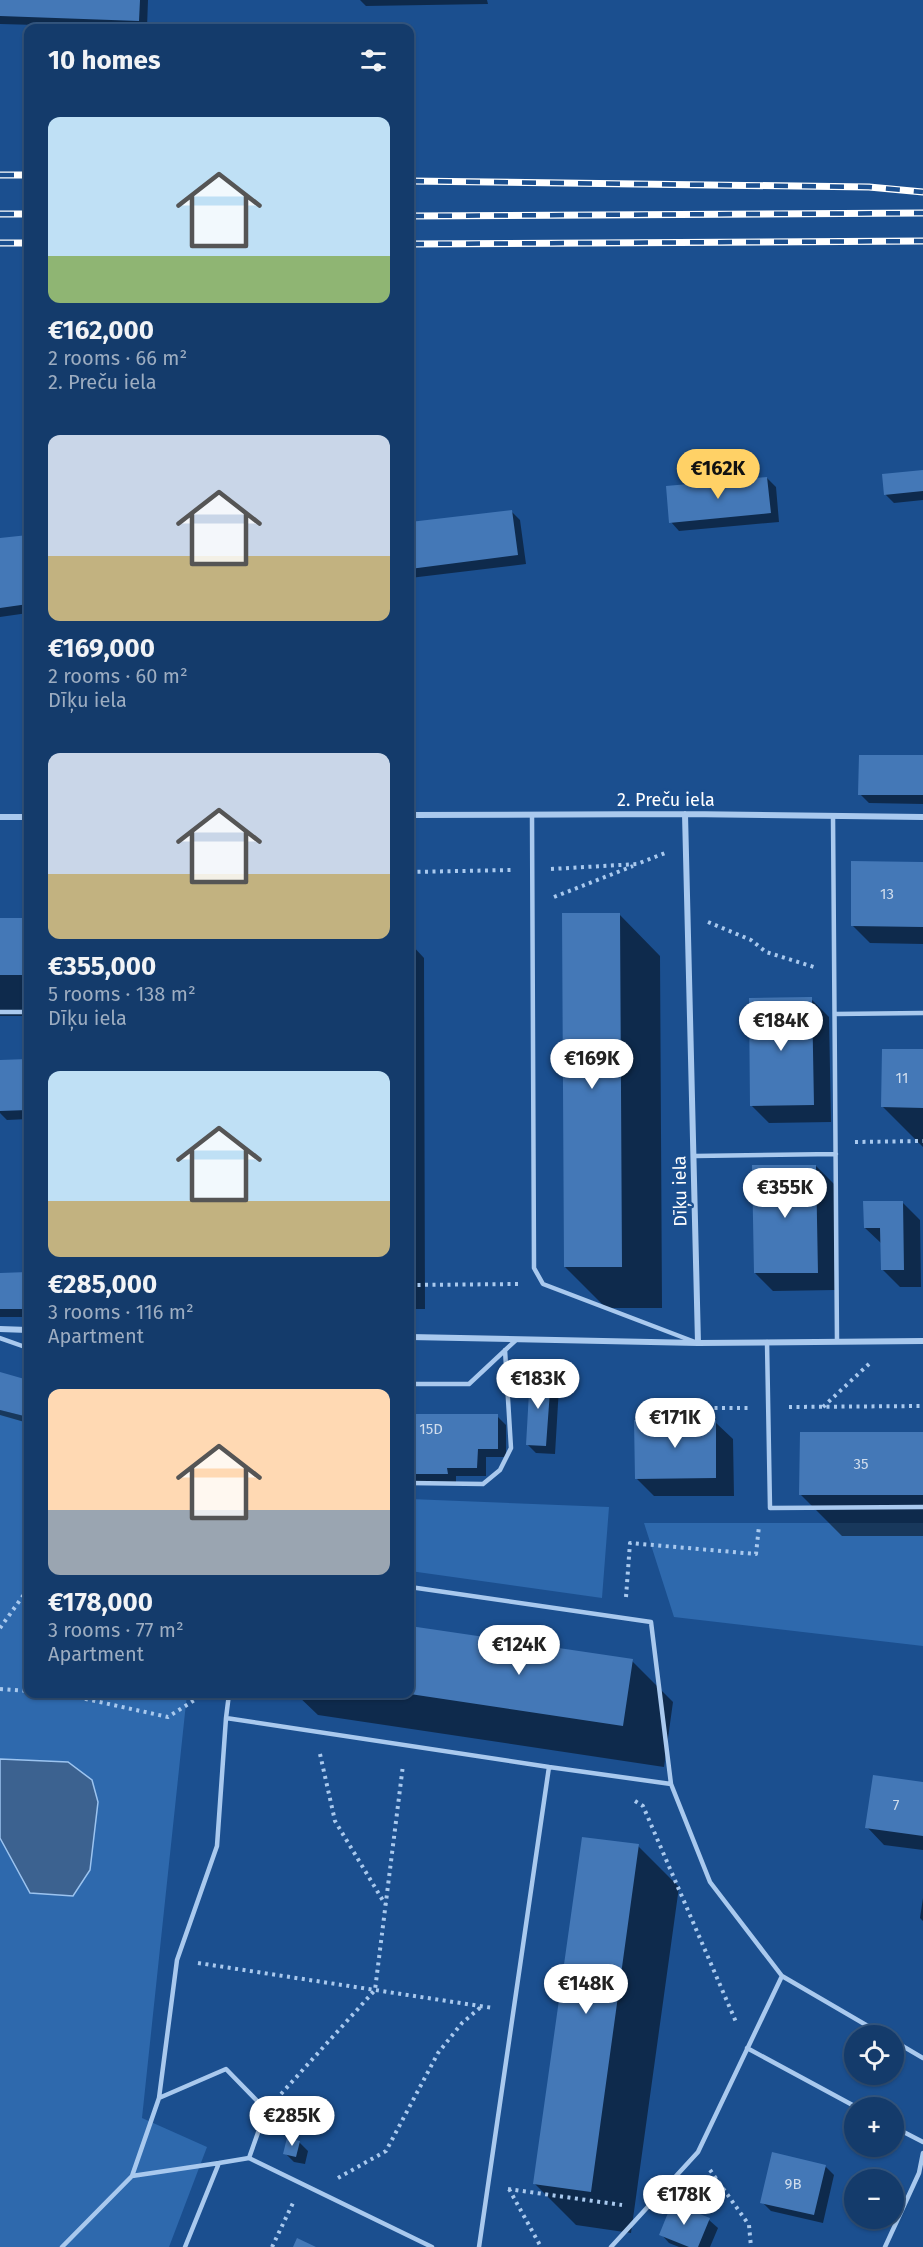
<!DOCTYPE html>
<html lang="en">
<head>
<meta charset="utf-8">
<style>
	body { margin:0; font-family:"Fira Sans",sans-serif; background:#1d4271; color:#f1f3f6; height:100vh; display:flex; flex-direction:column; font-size:22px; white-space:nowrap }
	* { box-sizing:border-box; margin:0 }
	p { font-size:20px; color:#9dadc1 }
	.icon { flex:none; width:33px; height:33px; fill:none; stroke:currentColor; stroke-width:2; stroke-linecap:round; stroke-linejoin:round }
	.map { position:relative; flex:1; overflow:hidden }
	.side { position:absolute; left:24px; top:24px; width:390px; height:1674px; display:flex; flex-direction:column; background:#143b6b; border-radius:12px; box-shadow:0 2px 4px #0004,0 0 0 2px #33557e }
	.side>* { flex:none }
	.controls { position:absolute; left:844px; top:2025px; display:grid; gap:12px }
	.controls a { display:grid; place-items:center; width:60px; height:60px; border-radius:50%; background:#143b6b; box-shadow:0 2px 4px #0004,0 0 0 2px #33557e; font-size:30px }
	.price { position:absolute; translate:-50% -51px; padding:0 14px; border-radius:21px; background:#fff; color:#222; font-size:20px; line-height:39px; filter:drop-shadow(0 2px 3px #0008) }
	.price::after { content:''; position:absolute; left:50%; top:36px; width:18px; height:14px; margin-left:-9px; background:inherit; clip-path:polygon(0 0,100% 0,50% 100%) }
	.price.on { background:#ffd166; color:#111 }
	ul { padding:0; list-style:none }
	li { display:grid; align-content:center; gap:12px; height:318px; padding:0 24px }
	li span { display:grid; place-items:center; height:186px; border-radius:12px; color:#555 }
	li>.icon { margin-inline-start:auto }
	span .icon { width:108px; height:108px; fill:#fffc; stroke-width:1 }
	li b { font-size:26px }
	h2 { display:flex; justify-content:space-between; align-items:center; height:72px; padding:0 24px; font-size:26px }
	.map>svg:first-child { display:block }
	.green { fill:#2e69ad }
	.water { fill:#3c6290; stroke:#9cc4f0; stroke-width:1.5 }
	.shadow { fill:#0007 }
	.building { fill:#4478b7 }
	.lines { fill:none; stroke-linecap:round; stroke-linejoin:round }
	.path { stroke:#a9c9ee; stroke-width:4; stroke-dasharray:3 4.5; stroke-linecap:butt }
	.service { stroke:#a9c9ee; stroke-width:4.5 }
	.minor { stroke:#a9c9ee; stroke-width:6 }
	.rail-casing { stroke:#fff; stroke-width:7 }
	.rail { stroke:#1b4f8f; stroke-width:4.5; stroke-dasharray:14; stroke-linecap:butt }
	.labels { text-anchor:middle; stroke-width:5; stroke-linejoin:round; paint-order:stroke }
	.number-label { font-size:15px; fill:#d0dded }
	.street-label { font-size:18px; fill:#fff; stroke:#1b4f8f }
</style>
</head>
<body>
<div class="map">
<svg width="923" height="2247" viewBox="0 0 923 2247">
	<rect width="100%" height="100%" fill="#1b4f8f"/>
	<path class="green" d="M0,1410L28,1417V1694H187L142,2118L207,2147L169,2247H0Z
		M410,1499L609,1507L602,1598L410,1571Z
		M644,1523H923V1646L674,1617Z"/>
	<path class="water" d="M0,1759L68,1762L92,1780L98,1802L90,1870L73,1896L30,1893L0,1838Z"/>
	<path class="shadow" d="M0,0H148L147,28L0,24Z
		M360,0H487L488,4L366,6Z
		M923,471V500L894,503L885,494Z
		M767,478L776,487L779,522L679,531L671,522Z
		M511,511L520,520L526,564L410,578V524Z
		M28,536V613L0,617V539Z
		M923,757V804L869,803L860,794Z
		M923,864V944L870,943L852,925Z
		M619,914L660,956L662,1308H606L565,1267Z
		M0,919H28V1016H0Z
		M410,943L424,958L425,1309H410Z
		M811,999L829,1017L831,1122L769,1123L751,1105Z
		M923,1051V1147L883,1107Z
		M28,1060V1119L7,1120L0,1113V1062Z
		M816,1166L834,1184L835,1290L773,1291L755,1273Z
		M902,1202L920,1220L921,1287H900L882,1269V1244L865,1228Z
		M0,1274H28V1317H0Z
		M0,1373L28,1381V1423L0,1415Z
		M550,1378L559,1387L555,1454L536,1453L527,1444Z
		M410,1416H497L506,1425V1457H486V1476H456V1482H410Z
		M715,1422L733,1439L734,1496H654L636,1478Z
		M923,1434V1536H842L801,1495Z
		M410,1627L632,1661L673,1702L664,1767L318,1715L296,1694H410Z
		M923,1784V1850L884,1845L867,1827Z
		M638,1846L679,1887L631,2233L576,2225L535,2184Z
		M923,1898V1921L920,1918Z
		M299,2142L308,2151L305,2164L294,2162L285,2153Z
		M826,2167L834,2175L823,2223L771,2211L762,2202Z
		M673,2205L709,2220L718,2228L710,2247H679L669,2243L661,2234Z"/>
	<path class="building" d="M0,0H140L139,21L0,16Z
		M923,470V491L884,495L882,474Z
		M767,477L771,513L669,523L666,486Z
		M512,510L518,555L410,569V522Z
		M28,535V604L0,608V538Z
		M859,755H923V795H858Z
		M851,861L923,862V927L851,926Z
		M562,913H620L622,1267H564Z
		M0,918H28V975H0Z
		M812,997L814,1105L750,1106L749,998Z
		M882,1049H923V1108L881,1107Z
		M28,1059V1110L0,1111V1060Z
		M752,1165H816L818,1273H754Z
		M863,1201H903L904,1270H881L880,1228H864Z
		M28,1272V1309H0V1273Z
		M0,1372L28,1380V1417L0,1410Z
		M530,1375L551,1377L546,1446L526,1445Z
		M410,1414H498V1449H478L477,1468H447L448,1474H410Z
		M634,1420H716V1478L635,1479Z
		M800,1432H923V1495H799Z
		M410,1626L633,1659L623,1726L410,1694Z
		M873,1775L923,1782V1836L865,1828Z
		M582,1837L639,1844L591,2192L533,2184Z
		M287,2138L300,2141L296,2157L283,2154Z
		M772,2152L826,2165L814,2215L760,2203Z
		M672,2203L710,2218L698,2247H689L659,2235Z
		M297,2238L316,2247H293Z"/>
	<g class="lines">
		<path class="path" d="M551,869L637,864L665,853
			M410,872L511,870
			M554,897L633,866
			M708,922L751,940L766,952L814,967
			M855,1142L923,1141
			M410,1285L520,1284
			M789,1407L923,1406
			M823,1407L870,1363
			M647,1408H748
			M626,1597L630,1543L756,1554L759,1526
			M0,1628L28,1589
			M0,1689L28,1691
			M63,1694L168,1717L204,1694
			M320,1754L335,1821L385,1904
			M635,1801L643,1806L736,2022
			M198,1963L493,2008
			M281,2094L375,1990L403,1765
			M710,2170L749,2225L751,2247
			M338,2178L386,2151L438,2053L462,2023L481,2007
			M508,2189L622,2205
			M509,2189L541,2247
			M272,2247L293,2203"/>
		<path class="service" d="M532,815L534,1268L543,1284L695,1342
			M833,816L837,1341
			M0,1012H28
			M835,1014L923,1013
			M695,1156L836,1154
			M0,1338L28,1348
			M767,1342L770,1508L923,1507
			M410,1384H469L516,1340
			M410,1483L483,1484L500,1470L511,1448L505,1350
			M410,1587L651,1622L671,1784
			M229,1694L226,1718L549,1767
			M894,2041L923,2058
			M747,2048L858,2108
			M159,2098L226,2069L266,2110L249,2158
			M894,2127L923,2142
			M132,2176L219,2163
			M62,2247L132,2176L159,2098L177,1960L217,1846L226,1718
			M185,2247L219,2163L249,2158L432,2247
			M479,2247L549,1767L671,1784L710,1882L782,1976L885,2036
			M611,2247L698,2152L782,1976
			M885,2247L919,2173L923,2153"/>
		<path class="minor" d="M685,814L698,1343
			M410,815L685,814L923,817
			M0,817H28
			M0,1329L28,1330
			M410,1337L698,1343L923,1341"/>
		<defs>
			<path id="rail" d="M0,175H28
				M410,181L869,187L923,192
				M0,214H28
				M410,216L923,213
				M0,243H28
				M410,244L923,241"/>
		</defs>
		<use href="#rail" class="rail-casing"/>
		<use href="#rail" class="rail"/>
	</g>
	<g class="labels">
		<g class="number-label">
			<text x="887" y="899">13</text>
			<text x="902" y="1083">11</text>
			<text x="431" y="1434">15D</text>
			<text x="861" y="1469">35</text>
			<text x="896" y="1810">7</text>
			<text x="793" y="2189">9B</text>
		</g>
		<g class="street-label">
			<text x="666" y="806">2. Preču iela</text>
			<text transform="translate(680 1191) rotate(-91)" y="6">Dīķu iela</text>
		</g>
	</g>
</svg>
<div class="controls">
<a><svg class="icon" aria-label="locate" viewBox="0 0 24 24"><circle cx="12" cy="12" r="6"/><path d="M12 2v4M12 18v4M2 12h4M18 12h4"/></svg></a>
<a>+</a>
<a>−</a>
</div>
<b class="price on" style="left:718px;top:500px">€162K</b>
<b class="price" style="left:781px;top:1052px">€184K</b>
<b class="price" style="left:592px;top:1090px">€169K</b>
<b class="price" style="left:785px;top:1219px">€355K</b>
<b class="price" style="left:538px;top:1410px">€183K</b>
<b class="price" style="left:675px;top:1449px">€171K</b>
<b class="price" style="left:519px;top:1676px">€124K</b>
<b class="price" style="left:586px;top:2015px">€148K</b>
<b class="price" style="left:292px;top:2147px">€285K</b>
<b class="price" style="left:684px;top:2226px">€178K</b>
<section class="side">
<h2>10 homes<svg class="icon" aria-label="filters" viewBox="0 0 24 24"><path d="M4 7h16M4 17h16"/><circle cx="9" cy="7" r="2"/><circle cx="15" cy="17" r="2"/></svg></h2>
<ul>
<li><span style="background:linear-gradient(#bfe0f5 75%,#8fb573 0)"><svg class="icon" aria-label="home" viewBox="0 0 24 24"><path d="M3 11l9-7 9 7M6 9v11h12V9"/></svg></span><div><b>€162,000</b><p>2 rooms · 66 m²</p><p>2. Preču iela</p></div></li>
<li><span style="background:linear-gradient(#c9d6e8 65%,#c2b280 0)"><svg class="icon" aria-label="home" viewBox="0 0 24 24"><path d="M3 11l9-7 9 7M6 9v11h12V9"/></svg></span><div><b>€169,000</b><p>2 rooms · 60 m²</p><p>Dīķu iela</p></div></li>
<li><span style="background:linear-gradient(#c9d6e8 65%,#c2b280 0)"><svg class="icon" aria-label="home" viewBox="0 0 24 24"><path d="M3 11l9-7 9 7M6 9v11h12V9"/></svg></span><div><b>€355,000</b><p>5 rooms · 138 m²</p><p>Dīķu iela</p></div></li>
<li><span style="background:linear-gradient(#bfe0f5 70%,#c2b280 0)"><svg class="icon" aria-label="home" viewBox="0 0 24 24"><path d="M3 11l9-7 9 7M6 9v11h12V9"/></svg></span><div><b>€285,000</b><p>3 rooms · 116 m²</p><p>Apartment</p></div></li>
<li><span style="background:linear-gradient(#ffd9b3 65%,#9aa5b1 0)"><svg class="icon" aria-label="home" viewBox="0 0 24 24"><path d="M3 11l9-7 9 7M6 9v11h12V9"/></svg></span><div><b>€178,000</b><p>3 rooms · 77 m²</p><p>Apartment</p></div></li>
</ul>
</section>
</div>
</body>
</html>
